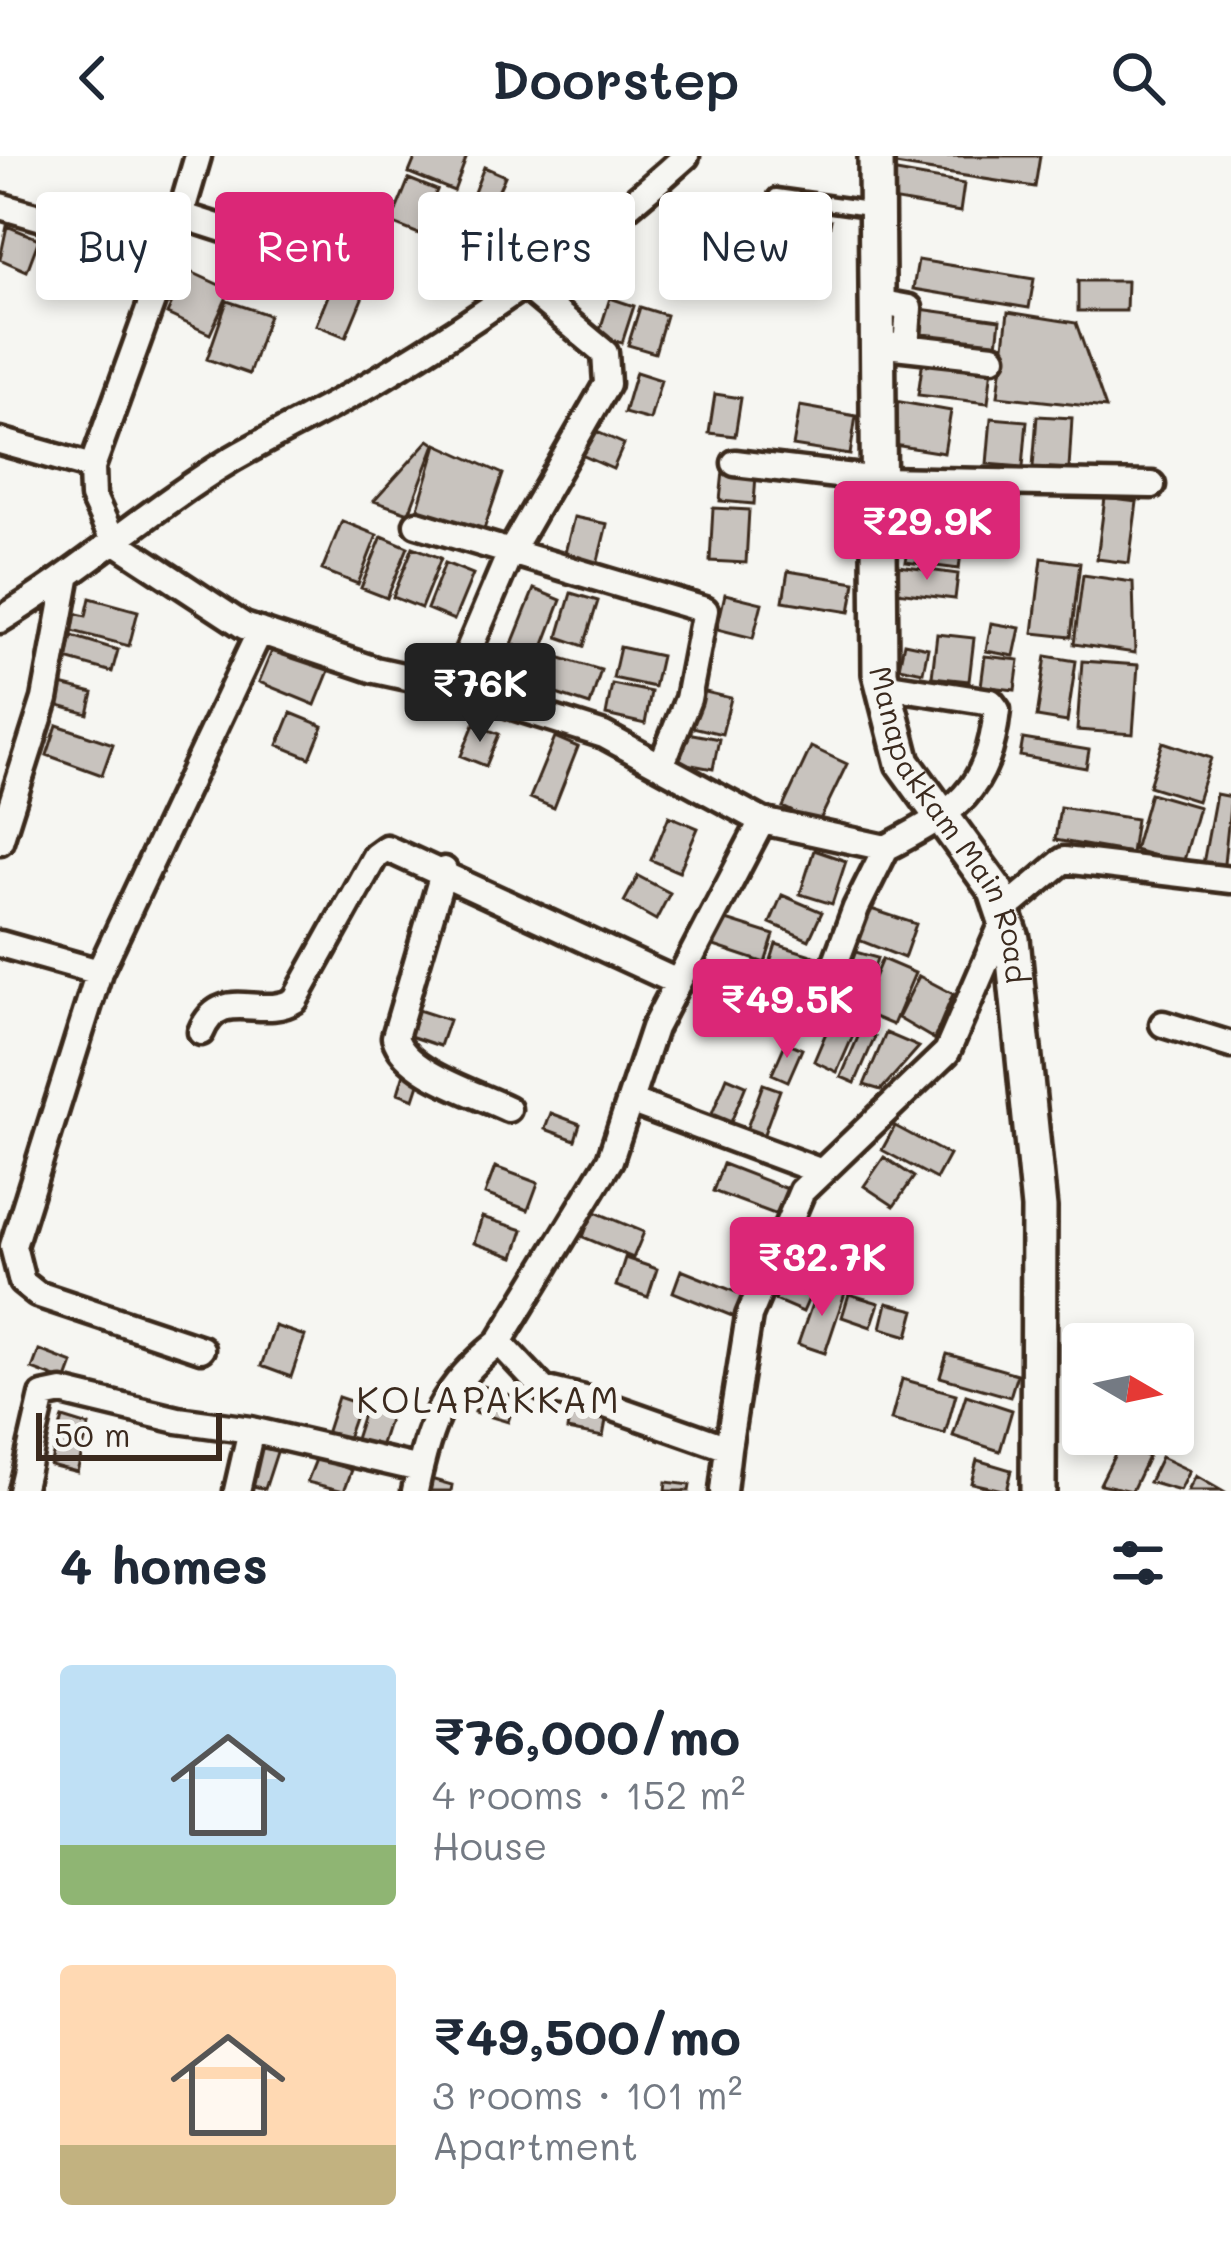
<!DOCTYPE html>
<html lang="en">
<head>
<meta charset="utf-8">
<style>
	body { margin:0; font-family:Mali,sans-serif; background:#f6f6f7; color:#1f2937; height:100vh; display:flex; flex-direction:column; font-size:45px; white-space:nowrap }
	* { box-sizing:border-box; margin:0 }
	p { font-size:39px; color:#747a83 }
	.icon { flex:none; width:66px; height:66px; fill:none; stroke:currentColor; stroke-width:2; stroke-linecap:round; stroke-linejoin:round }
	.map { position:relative; height:1335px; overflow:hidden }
	.details { display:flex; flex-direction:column; background:#fff; flex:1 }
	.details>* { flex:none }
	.banner { position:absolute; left:36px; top:36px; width:1161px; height:108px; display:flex; gap:24px }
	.needle { width:78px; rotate:99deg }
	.tools { position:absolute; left:1062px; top:1167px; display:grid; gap:24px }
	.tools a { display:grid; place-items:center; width:132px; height:132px; border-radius:12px; background:#fff; box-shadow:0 6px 18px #0003; font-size:60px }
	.scale { position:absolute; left:36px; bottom:30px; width:186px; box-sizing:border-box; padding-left:12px; border:6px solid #3b2a1e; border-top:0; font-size:33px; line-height:42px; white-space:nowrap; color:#3b2a1e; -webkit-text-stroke:9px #f6f6f2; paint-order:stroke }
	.price { position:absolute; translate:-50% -102px; padding:0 27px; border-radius:12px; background:#db2777; color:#fff; font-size:39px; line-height:78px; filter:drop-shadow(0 3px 6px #0008) }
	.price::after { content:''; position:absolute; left:50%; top:72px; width:36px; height:27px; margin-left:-18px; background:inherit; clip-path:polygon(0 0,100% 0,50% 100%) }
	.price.current { background:#222; color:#fff }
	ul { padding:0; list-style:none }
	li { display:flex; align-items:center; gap:36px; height:300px; padding:0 60px }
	li span { display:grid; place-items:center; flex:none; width:336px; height:240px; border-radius:12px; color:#555 }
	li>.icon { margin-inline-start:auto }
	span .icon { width:144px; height:144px; fill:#fffc; stroke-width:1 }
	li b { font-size:51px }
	h2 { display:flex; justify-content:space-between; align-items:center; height:144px; padding:0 60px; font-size:51px }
	.tag { padding:0 42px; border-radius:12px; background:#fff; box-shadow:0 6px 18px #0003; font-size:42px; line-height:108px }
	.tag.current { background:#db2777; color:#fff }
	header { display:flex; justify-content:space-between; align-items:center; height:156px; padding:0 60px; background:#fff; font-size:54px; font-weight:600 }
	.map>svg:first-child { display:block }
	.building { fill:#c8c3be; stroke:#3b2a1e; stroke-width:3 }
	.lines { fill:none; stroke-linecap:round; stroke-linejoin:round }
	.lane-casing { stroke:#3b2a1e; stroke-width:21 }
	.street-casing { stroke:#3b2a1e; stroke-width:33 }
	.secondary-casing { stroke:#3b2a1e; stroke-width:42 }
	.lane { stroke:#f6f6f2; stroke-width:12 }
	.street { stroke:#f6f6f2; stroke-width:24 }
	.secondary { stroke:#f6f6f2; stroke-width:33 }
	.labels { text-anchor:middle; stroke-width:12; stroke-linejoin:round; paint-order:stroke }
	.street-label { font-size:30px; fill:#3b2a1e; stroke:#f6f6f2 }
	.quarter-label { font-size:36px; letter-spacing:3px; fill:#3b2a1e; stroke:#f6f6f2 }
</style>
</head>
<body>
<header><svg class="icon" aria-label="back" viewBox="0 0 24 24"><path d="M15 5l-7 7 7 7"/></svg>Doorstep<svg class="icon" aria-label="search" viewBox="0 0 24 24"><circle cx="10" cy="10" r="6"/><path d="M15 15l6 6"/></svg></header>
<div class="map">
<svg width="1231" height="1335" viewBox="0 0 1231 1335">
	<rect width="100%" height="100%" fill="#f6f6f2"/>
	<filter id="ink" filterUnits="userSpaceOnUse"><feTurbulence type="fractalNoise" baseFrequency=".00833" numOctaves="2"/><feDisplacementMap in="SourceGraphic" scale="24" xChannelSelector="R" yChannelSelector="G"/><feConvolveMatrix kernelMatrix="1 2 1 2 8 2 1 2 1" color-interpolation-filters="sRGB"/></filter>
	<g filter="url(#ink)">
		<path class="building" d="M416,0H467L454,35L409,17Z
			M890,0H1040L1035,31L889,8Z
			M484,11L505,20L491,52L471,44Z
			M891,15L964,28L960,56L886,43Z
			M409,23L437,34L419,78L391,67Z
			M717,43L831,64L825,96L711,76Z
			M441,49L468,59L452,99L426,88Z
			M7,70L39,83L27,115L0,103Z
			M459,103L487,115L476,143L447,131Z
			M918,104L1034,123L1029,152L913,133Z
			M187,114L230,134L210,178L167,158Z
			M335,123L365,135L346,181L316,169Z
			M1078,125H1127L1126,155H1078Z
			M610,142L634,150L622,187L598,180Z
			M227,145L269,159L249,218L207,203Z
			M640,151L666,159L655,197L628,189Z
			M920,153L1000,164L996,197L915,185Z
			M1008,156L1076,167L1106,252L998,240Z
			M923,203L992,211L988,247L918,239Z
			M636,216L661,224L650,264L624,257Z
			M715,238L741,242L735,280L709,277Z
			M895,245L951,255L944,297L888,288Z
			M800,250L856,260L850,299L793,290Z
			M1037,260L1072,262L1069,313L1033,311Z
			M991,262L1027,265L1023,311L987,308Z
			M586,271L624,288L613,313L575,296Z
			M429,284L435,288L409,357L374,345Z
			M437,288L503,318L482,379L415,362Z
			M723,315L756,318L754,348L720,345Z
			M1105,342L1137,346L1129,407L1097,403Z
			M713,352L749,354L746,407L710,405Z
			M574,361L607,368L596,413L563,405Z
			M342,365L377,379L358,428L322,414Z
			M382,380L408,391L387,442L361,432Z
			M910,381L962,388L959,413L906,406Z
			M413,391L441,402L421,452L393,441Z
			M1042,402L1080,407L1071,481L1033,477Z
			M445,407L473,418L454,464L427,453Z
			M899,410L958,418L955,443L896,436Z
			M788,415L855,426L850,456L783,445Z
			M1083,419L1133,426L1135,497L1074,488Z
			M534,433L561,444L540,499L512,488Z
			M571,437L598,445L584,490L558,481Z
			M725,438L762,447L753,482L717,473Z
			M90,442L138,455L129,490L65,473L69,456L86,460Z
			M991,467L1020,472L1014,500L986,495Z
			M937,478L974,482L969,525L932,521Z
			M69,479L118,494L112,516L62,502Z
			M904,487L928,492L923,516L899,511Z
			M274,490L330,512L315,549L259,526Z
			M620,491L661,500L654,531L613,522Z
			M551,499L601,514L590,549L541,533Z
			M985,500L1019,504L1015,534L981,530Z
			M1046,500L1076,505L1067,566L1037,561Z
			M1082,505L1138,509L1133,578L1077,574Z
			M53,527L93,537L88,558L48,547Z
			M612,528L651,536L645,568L606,559Z
			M693,533L731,542L722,578L684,569Z
			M291,557L323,570L310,602L278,589Z
			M474,568L499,578L486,610L461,600Z
			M57,569L113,588L102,619L47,599Z
			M682,576L719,583L713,613L676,606Z
			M555,581L578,591L554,652L530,642Z
			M1023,583L1089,594L1086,612L1020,600Z
			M1163,586L1211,602L1197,645L1149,630Z
			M811,591L847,608L818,668L783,651Z
			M1150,637L1199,651L1183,708L1134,694Z
			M1216,638L1231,641L1223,717L1202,713Z
			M1060,651L1136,663L1131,697L1055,684Z
			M669,660L698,672L679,716L651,704Z
			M814,694L846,705L832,748L800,738Z
			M638,720L670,737L656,764L624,746Z
			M782,739L822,756L809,784L770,767Z
			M868,752L916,768L904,802L856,783Z
			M720,762L774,779L765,807L711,789Z
			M776,788L830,805L820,835L767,817Z
			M845,793L877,802L870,825L838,814Z
			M882,803L915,817L893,869L860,855Z
			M701,804L753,821L742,853L691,836Z
			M919,820L953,838L934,883L898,862Z
			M761,826L802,841L792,870L751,855Z
			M409,851L449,864L440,890L401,877Z
			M831,865L855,875L837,916L814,905Z
			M861,874L875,881L855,927L841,921Z
			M886,877L919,891L881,934L864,929Z
			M786,886L802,893L788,925L772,918Z
			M407,907L424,913L414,943L398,937Z
			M727,921L746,929L731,966L712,958Z
			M763,928L780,934L762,983L745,977Z
			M551,957L580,968L575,984L545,973Z
			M895,970L949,999L936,1023L882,994Z
			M884,1001L914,1021L894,1050L864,1030Z
			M723,1008L790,1034L780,1060L713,1035Z
			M495,1011L538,1027L528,1054L485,1038Z
			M593,1055L644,1076L633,1102L583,1081Z
			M482,1061L523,1074L514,1101L474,1087Z
			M625,1102L657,1113L648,1141L616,1130Z
			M788,1112L817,1124L803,1156L775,1144Z
			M681,1114L746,1140L737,1162L673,1136Z
			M819,1128L845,1137L825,1197L798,1188Z
			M849,1138L879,1147L871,1171L842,1161Z
			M887,1147L915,1154L908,1180L881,1172Z
			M275,1170L305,1180L291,1221L261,1210Z
			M39,1194L73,1207L66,1226L32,1213Z
			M947,1198L1017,1218L1010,1241L940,1221Z
			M902,1223L956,1238L945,1278L891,1264Z
			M483,1230L516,1241L508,1266L475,1256Z
			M966,1239L1012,1254L1000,1295L953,1280Z
			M338,1241L359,1248L345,1288L325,1281Z
			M365,1252L390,1260L380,1291L355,1283Z
			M571,1252L607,1259L603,1281L567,1274Z
			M63,1262L89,1270L77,1316L50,1309Z
			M265,1282L280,1287L265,1333L249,1329Z
			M1120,1288L1148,1301L1132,1335L1100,1328Z
			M317,1301L352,1314L344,1335L307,1326Z
			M1161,1301L1190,1315L1180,1335L1149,1326Z
			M977,1304L1011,1314L1006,1335L971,1327Z
			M1196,1320L1222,1335H1188Z
			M427,1322L452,1329L451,1335H423Z
			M666,1326L690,1329L689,1335H665Z"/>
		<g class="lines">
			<defs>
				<path id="lane" d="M776,40L876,54"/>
				<path id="street" d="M198,0L169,98L92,311L93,341L113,384L244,470L375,514L453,531L604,579L762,665L886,692C955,655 988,638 997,554L991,546L883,529
					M0,50L169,98
					M180,59L376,122
					M877,146L909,152L906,191
					M877,188L993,201
					M0,285L92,311
					M735,307L879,324L1152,329
					M417,368L705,454L688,543L661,610
					M0,464C81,415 151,352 232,303C282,274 335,250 384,220C490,156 594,84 686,0
					M453,531L510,397L607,228L605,197L524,129
					M762,665L654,872L610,1004L499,1186L543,1233L597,1246L728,1292L749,1160L802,1035L947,896L1005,762
					M0,685L45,543L67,423
					M444,714L395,881C405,917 475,937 508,953
					M1002,756L1064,704L1231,724
					M0,788L99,816
					M816,859L856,752L886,692
					M1163,868L1231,889
					M201,876C221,828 261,865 295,844L375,700L386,692L677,826
					M630,945L822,1016
					M201,1193L37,1138L22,1126L13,1090L99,816L260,475
					M251,1274L420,1313
					M21,1335L43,1240L62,1236L178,1264L251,1274L237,1335
					M415,1335C429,1265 443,1231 499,1186
					M723,1335L728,1292"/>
				<g id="secondary">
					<path id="s1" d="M876,0L880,517L903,607L996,735L1012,783L1039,1052L1038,1335"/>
				</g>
			</defs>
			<use href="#lane" class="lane-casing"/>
			<use href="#street" class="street-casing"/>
			<use href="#secondary" class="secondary-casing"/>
			<use href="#lane" class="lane"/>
			<use href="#street" class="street"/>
			<use href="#secondary" class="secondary"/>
		</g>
	</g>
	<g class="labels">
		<g class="street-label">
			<text dy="10" stroke="none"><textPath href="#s1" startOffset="687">Manapakkam Main Road</textPath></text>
		</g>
		<g class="quarter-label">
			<text x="489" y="1257">KOLAPAKKAM</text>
		</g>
	</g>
</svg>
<div class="tools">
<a><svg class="needle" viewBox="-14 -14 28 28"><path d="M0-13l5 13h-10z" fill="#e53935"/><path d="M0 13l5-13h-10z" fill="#747a83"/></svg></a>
</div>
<div class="scale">50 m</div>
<b class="price" style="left:927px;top:427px">₹29.9K</b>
<b class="price current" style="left:480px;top:589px">₹76K</b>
<b class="price" style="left:787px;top:905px">₹49.5K</b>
<b class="price" style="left:822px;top:1163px">₹32.7K</b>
<div class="banner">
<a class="tag">Buy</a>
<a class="tag current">Rent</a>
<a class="tag">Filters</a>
<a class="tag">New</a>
</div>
</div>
<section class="details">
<h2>4 homes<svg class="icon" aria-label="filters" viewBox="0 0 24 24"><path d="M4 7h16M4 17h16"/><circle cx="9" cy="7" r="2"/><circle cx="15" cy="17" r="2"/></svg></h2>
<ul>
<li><span style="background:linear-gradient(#bfe0f5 75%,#8fb573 0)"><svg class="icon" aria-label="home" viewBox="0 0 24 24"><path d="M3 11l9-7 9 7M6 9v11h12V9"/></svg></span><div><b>₹76,000/mo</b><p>4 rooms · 152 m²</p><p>House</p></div></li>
<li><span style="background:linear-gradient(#ffd9b3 75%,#c2b280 0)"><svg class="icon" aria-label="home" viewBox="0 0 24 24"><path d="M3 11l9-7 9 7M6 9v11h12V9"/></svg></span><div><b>₹49,500/mo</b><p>3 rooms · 101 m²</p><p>Apartment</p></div></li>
</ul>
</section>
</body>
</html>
